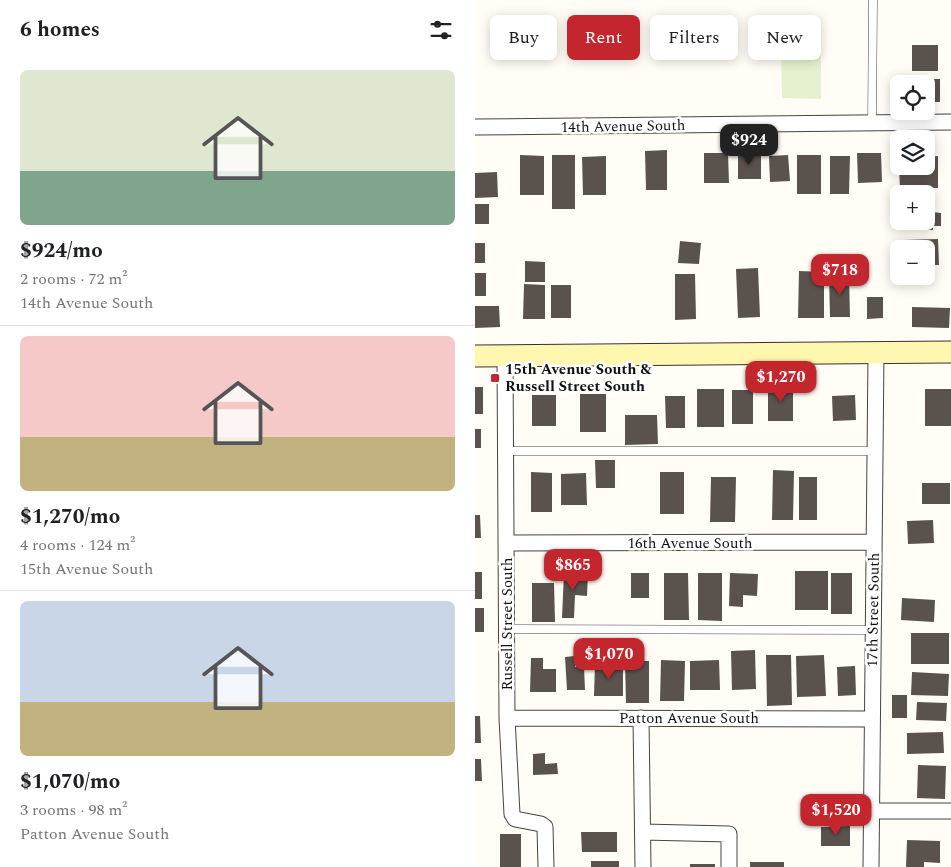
<!DOCTYPE html>
<html lang="en">
<head>
<meta charset="utf-8">
<style>
	body { margin:0; font-family:Spectral,serif; background:#f6f6f6; color:#202124; height:100vh; display:flex; flex-direction:column; font-size:19px; white-space:nowrap }
	* { box-sizing:border-box; margin:0 }
	p { font-size:16px; color:#757577 }
	.icon { flex:none; width:28px; height:28px; fill:none; stroke:currentColor; stroke-width:2; stroke-linecap:round; stroke-linejoin:round }
	.map { position:relative; flex:1; overflow:hidden }
	.details { display:flex; flex-direction:column; background:#fff; width:475px }
	.details>* { flex:none }
	.banner { position:absolute; left:15px; top:15px; width:385px; height:45px; display:flex; gap:10px }
	.controls { position:absolute; left:415px; top:75px; display:grid; gap:10px }
	.controls a { display:grid; place-items:center; width:45px; height:45px; border-radius:8px; background:#fff; box-shadow:0 2px 12px #0003; font-size:25px }
	.price { position:absolute; translate:-50% -42px; padding:0 11px; border-radius:10px; background:#c4262e; color:#fff; font-size:16px; line-height:32px; filter:drop-shadow(0 1px 2px #0008) }
	.price::after { content:''; position:absolute; left:50%; top:30px; width:15px; height:11px; margin-left:-8px; background:inherit; clip-path:polygon(0 0,100% 0,50% 100%) }
	.price.current { background:#222; color:#fff }
	ul { padding:0; list-style:none }
	li { display:grid; align-content:center; gap:10px; height:265px; padding:0 20px }
	li+li { border-top:1px solid #e0e0e0 }
	li span { display:grid; place-items:center; height:155px; border-radius:8px; color:#555 }
	li>.icon { margin-inline-start:auto }
	span .icon { width:90px; height:90px; fill:#fffc; stroke-width:1 }
	li b { font-size:21px }
	h2 { display:flex; justify-content:space-between; align-items:center; height:60px; padding:0 20px; font-size:21px }
	.tag { padding:0 18px; border-radius:8px; background:#fff; box-shadow:0 2px 12px #0003; font-size:18px; line-height:45px }
	.tag.current { background:#c4262e; color:#fff }
	main { display:flex; flex:1; min-height:0 }
	.map>svg:first-child { display:block }
	.pitch { fill:#e6f2cf }
	.building { fill:#5a524d }
	.lines { fill:none; stroke-linecap:round; stroke-linejoin:round }
	.lane-casing { stroke:#444; stroke-width:9 }
	.street-casing { stroke:#444; stroke-width:17 }
	.secondary-casing { stroke:#333; stroke-width:23 }
	.lane { stroke:#fff; stroke-width:8 }
	.street { stroke:#fff; stroke-width:15 }
	.secondary { stroke:#fff6b0; stroke-width:21 }
	.poi-dot { fill:#c4262e; stroke:#fff; stroke-width:2 }
	.labels { text-anchor:middle; stroke-width:5; stroke-linejoin:round; paint-order:stroke }
	.street-label { font-size:15px; fill:#111; stroke:#fff }
	.poi-label { font-size:15px; font-weight:bold; fill:#111; stroke:#fff; text-anchor:start }
</style>
</head>
<body>
<main>
<section class="details">
<h2>6 homes<svg class="icon" aria-label="filters" viewBox="0 0 24 24"><path d="M4 7h16M4 17h16"/><circle cx="9" cy="7" r="2"/><circle cx="15" cy="17" r="2"/></svg></h2>
<ul>
<li><span style="background:linear-gradient(#dfe7d0 65%,#7fa58c 0)"><svg class="icon" aria-label="home" viewBox="0 0 24 24"><path d="M3 11l9-7 9 7M6 9v11h12V9"/></svg></span><div><b>$924/mo</b><p>2 rooms · 72 m²</p><p>14th Avenue South</p></div></li>
<li><span style="background:linear-gradient(#f6c9c9 65%,#c2b280 0)"><svg class="icon" aria-label="home" viewBox="0 0 24 24"><path d="M3 11l9-7 9 7M6 9v11h12V9"/></svg></span><div><b>$1,270/mo</b><p>4 rooms · 124 m²</p><p>15th Avenue South</p></div></li>
<li><span style="background:linear-gradient(#c9d6e8 65%,#c2b280 0)"><svg class="icon" aria-label="home" viewBox="0 0 24 24"><path d="M3 11l9-7 9 7M6 9v11h12V9"/></svg></span><div><b>$1,070/mo</b><p>3 rooms · 98 m²</p><p>Patton Avenue South</p></div></li>
</ul>
</section>
<div class="map">
<svg width="476" height="867" viewBox="0 0 476 867">
	<rect width="100%" height="100%" fill="#fffdf5"/>
	<path class="pitch" d="M309,44H346V99L307,98L306,46Z"/>
	<path class="building" d="M437,45H463V71H437Z
		M428,79H465V102H451V84H428Z
		M416,90H424V102L416,101Z
		M192,150V190H171L170,151Z
		M263,152H286V179H263Z
		M229,153H253L254,183H229Z
		M382,153H406L407,182L383,183Z
		M45,155L69,156V195H45Z
		M77,155H100V209H77Z
		M313,155L315,181L295,182L294,156Z
		M322,155H346V194H322Z
		M131,156V195H108L107,157Z
		M355,156H375L374,194H355Z
		M463,156V188L425,189L424,166H451V157Z
		M22,172L23,197L0,198V173Z
		M451,200H457V212L466,213V226H458V230H430V222L451,221Z
		M0,204H14V224H0Z
		M463,239L464,265H451V249H428V240Z
		M205,241L226,243L224,264L203,263Z
		M0,243H10V263H0Z
		M50,261L70,262V282H50Z
		M283,268L285,317L263,318L261,269Z
		M324,271L349,272V318H323Z
		M0,273H11V296H0Z
		M200,274H220L221,319L200,320Z
		M374,275L375,317H355L354,276Z
		M49,284L70,285V319H48Z
		M76,285H96V318H76Z
		M392,297H408V318L392,319Z
		M0,306H24L25,327L0,328Z
		M437,307L475,308L474,328L437,327Z
		M293,385H318V421H293Z
		M0,387H8V414H0Z
		M222,389H249V427H222Z
		M450,389H476V426H450Z
		M257,390H278V424H257Z
		M105,394H131V432H105Z
		M57,395H81V426H57Z
		M380,395L381,420L358,421L357,396Z
		M190,396H210V428H191Z
		M150,415H182L183,444L150,445Z
		M0,429H6V448H0Z
		M120,460H140V488H121Z
		M298,470L319,471L318,520H297Z
		M56,472L77,473V512H56Z
		M185,472H209V514H185Z
		M111,473L112,505H86V474Z
		M236,477H261L260,522H235Z
		M324,477H342V520H324Z
		M447,483H475V504H447Z
		M0,515H5L6,538H0Z
		M458,520L459,543L433,544L432,521Z
		M320,571H353V610H320Z
		M0,572H7V599H0Z
		M89,572L113,573L112,596L100,595L99,618H87Z
		M156,573H174V598H156Z
		M189,573H213L214,620H189Z
		M223,573H247V621L223,620Z
		M255,573L283,574L282,596L268,595V607L254,606Z
		M356,573H377V614H356Z
		M57,583H79L80,622H57Z
		M427,598L460,600L459,622L426,620Z
		M0,608H9V632H0Z
		M436,633H474V664H436Z
		M280,650L281,689L257,690L256,651Z
		M291,655H316L317,705L292,706Z
		M349,655L351,696L322,697L321,656Z
		M100,656V667H109L110,690H92L90,657Z
		M56,658H68V669H81V692H55Z
		M186,660L210,661L209,701H185Z
		M244,660L245,690H215V661Z
		M150,661H174V703H151Z
		M120,663H148V696H119Z
		M380,666L381,695L363,696L362,667Z
		M437,672L474,674L473,696L436,695Z
		M417,695H432V718H417Z
		M442,702L472,703L471,721L441,720Z
		M0,716H5L6,743H0Z
		M468,732L469,753L432,754V733Z
		M70,753V764L82,763L83,774L58,775V754Z
		M0,759H6L7,781H0Z
		M443,765L471,766L470,799L442,798Z
		M375,826V846H346V827Z
		M106,832H142V852H107Z
		M25,834H46V867H25Z
		M432,840L465,841V863L449,862V867H431Z
		M116,861H144V867H116Z
		M275,862H309V867H275Z
		M215,864H240V867H215Z"/>
	<g class="lines">
		<defs>
			<path id="lane" d="M397,123L398,0
				M31,451H400
				M31,629L398,630"/>
			<path id="street" d="M0,127L476,122
				M30,356L32,718L37,814L40,819L66,824L70,827L71,867
				M32,543L399,542
				M32,718L397,719
				M166,718L168,867
				M396,811H476
				M168,832L254,834V867
				M396,867L401,353"/>
			<path id="secondary" d="M0,356L476,352"/>
		</defs>
		<use href="#lane" class="lane-casing"/>
		<use href="#street" class="street-casing"/>
		<use href="#secondary" class="secondary-casing"/>
		<use href="#lane" class="lane"/>
		<use href="#street" class="street"/>
		<use href="#secondary" class="secondary"/>
	</g>
	<rect class="poi-dot" x="15" y="373" width="10" height="10" rx="2.5"/>
	<g class="labels">
		<g class="street-label">
			<text transform="translate(148 126) rotate(-1)" y="5">14th Avenue South</text>
			<text x="215" y="548">16th Avenue South</text>
			<text transform="translate(398 610) rotate(-89)" y="5">17th Street South</text>
			<text transform="translate(32 624) rotate(-90)" y="5">Russell Street South</text>
			<text x="214" y="723">Patton Avenue South</text>
		</g>
		<g class="poi-label">
			<text x="30" y="374">15th Avenue South &amp;<tspan x="30" dy="17">Russell Street South</tspan></text>
		</g>
	</g>
</svg>
<div class="controls">
<a><svg class="icon" aria-label="locate" viewBox="0 0 24 24"><circle cx="12" cy="12" r="6"/><path d="M12 2v4M12 18v4M2 12h4M18 12h4"/></svg></a>
<a><svg class="icon" aria-label="layers" viewBox="0 0 24 24"><path d="M12 4l9 5-9 5-9-5zM3 14l9 5 9-5"/></svg></a>
<a>+</a>
<a>−</a>
</div>
<b class="price current" style="left:274px;top:166px">$924</b>
<b class="price" style="left:365px;top:296px">$718</b>
<b class="price" style="left:306px;top:403px">$1,270</b>
<b class="price" style="left:98px;top:591px">$865</b>
<b class="price" style="left:134px;top:680px">$1,070</b>
<b class="price" style="left:361px;top:836px">$1,520</b>
<div class="banner">
<a class="tag">Buy</a>
<a class="tag current">Rent</a>
<a class="tag">Filters</a>
<a class="tag">New</a>
</div>
</div>
</main>
</body>
</html>
